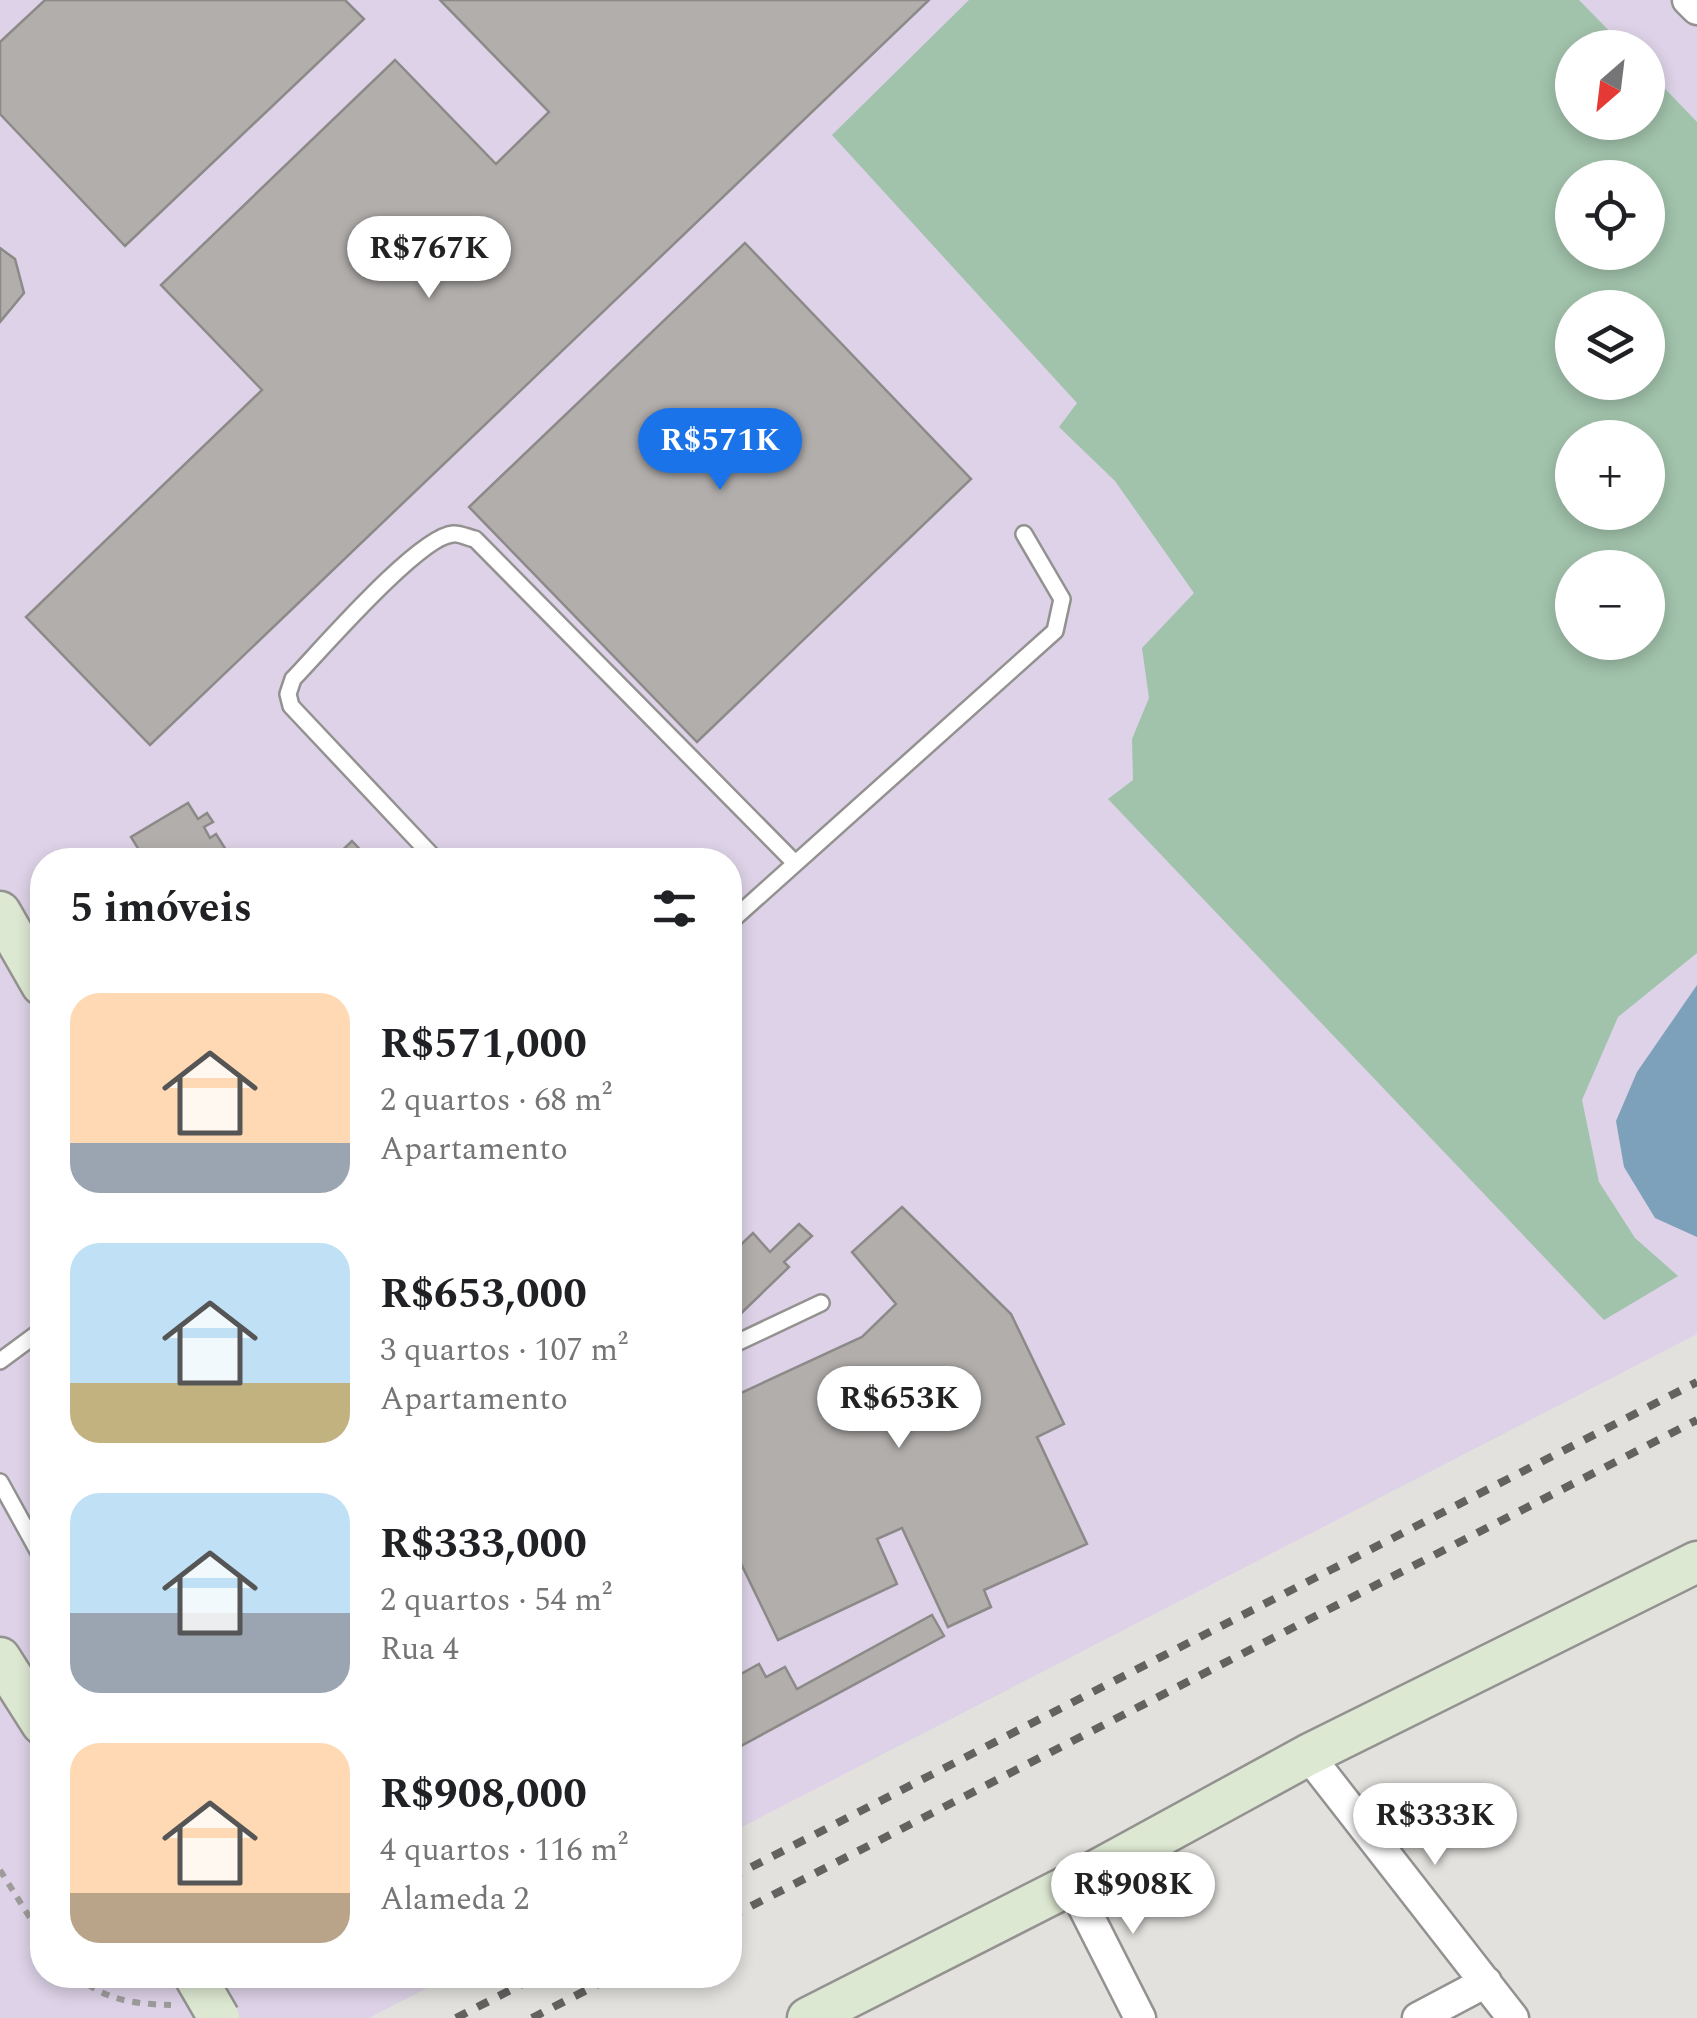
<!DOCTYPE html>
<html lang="pt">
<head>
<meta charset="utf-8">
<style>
	body { margin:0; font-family:Spectral,serif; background:#f2f2f2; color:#202124; height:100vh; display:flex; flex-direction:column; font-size:38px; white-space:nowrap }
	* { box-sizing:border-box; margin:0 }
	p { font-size:32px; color:#757577 }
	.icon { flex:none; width:55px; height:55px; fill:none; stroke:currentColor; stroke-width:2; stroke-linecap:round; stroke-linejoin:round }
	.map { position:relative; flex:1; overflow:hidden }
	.panel { position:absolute; left:30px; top:848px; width:712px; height:1140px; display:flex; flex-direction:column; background:#fff; border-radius:40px; box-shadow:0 5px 15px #0003 }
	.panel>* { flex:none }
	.needle { width:65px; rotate:208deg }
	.fabs { position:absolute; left:1555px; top:30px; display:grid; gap:20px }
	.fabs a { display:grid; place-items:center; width:110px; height:110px; border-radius:50%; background:#fff; box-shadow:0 5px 15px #0003; font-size:50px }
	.price { position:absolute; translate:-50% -85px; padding:0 22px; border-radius:35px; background:#fff; color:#222; font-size:32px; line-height:65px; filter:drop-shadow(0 2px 5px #0008) }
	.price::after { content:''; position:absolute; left:50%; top:60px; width:30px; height:22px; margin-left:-15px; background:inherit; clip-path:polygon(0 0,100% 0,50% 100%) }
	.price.on { background:#1a73e8; color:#fff }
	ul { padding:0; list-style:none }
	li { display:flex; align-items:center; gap:30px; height:250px; padding:0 40px }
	li span { display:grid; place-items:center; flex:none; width:280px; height:200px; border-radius:30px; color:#555 }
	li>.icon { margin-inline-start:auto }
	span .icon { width:120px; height:120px; fill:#fffc; stroke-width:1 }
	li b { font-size:42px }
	h2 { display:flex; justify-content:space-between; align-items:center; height:120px; padding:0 40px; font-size:42px }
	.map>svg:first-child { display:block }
	.industrial { fill:#ddd2e7; fill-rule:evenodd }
	.green { fill:#a1c2ab; fill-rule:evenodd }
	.water { fill:#7ea1bb }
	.building { fill:#b1aeac; stroke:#8c8a88; stroke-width:2.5 }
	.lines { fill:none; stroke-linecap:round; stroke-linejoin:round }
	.lane-casing { stroke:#939290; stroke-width:20 }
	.street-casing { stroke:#939290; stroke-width:35 }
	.secondary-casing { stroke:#939290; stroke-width:45 }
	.path { stroke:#9d9c9a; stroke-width:6; stroke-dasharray:8 8; stroke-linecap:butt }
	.lane { stroke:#fff; stroke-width:15 }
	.street { stroke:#fff; stroke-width:30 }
	.secondary { stroke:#dde8d2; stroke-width:40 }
	.rail { stroke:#636261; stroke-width:8; stroke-dasharray:12 12; stroke-linecap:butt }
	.secondary-bridge-casing { stroke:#939290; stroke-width:45; stroke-linecap:butt }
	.secondary-bridge { stroke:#dde8d2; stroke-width:40 }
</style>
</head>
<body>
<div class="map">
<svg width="1697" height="2018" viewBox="0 0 1697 2018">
	<rect width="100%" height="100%" fill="#e2e1de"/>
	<path class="industrial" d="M0,0H1697V1334L730,1833V860H42V1975H452L369,2018H0ZM1572,48H1648V122H1572ZM1572,178H1648V252H1572ZM1572,308H1648V382H1572ZM1572,438H1648V512H1572ZM1572,568H1648V642H1572Z"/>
	<path class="green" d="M969,0H1579L1625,47L1572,48V122H1648V71L1697,122V953L1618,1017L1582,1100L1599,1182L1635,1238L1678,1276L1604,1320L1108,799L1133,780L1132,739L1149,698L1142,648L1194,593L1115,481L1059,427L1077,403L832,135ZM1572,178H1648V252H1572ZM1572,308H1648V382H1572ZM1572,438H1648V512H1572ZM1572,568H1648V642H1572Z"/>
	<path class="water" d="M1697,985V1237L1655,1218L1624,1167L1616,1121L1637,1072Z"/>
	<path class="building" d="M45,0H345L364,19L125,246L0,114V42Z
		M440,0H929L150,745L26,617L262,390L161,285L395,60L496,164L549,112Z
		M745,243L971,479L697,742L469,507Z
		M0,248L15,259L24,293L0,322Z
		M188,803L198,819L207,813L213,822L204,827L210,838L216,834L226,850L220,854L223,860H145L131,837Z
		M352,841L370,860H332Z
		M902,1207L1011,1314L1064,1424L1037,1437L1087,1544L984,1590L991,1607L948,1627L902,1528L877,1539L897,1584L778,1640L730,1541V1398L862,1337L896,1304L852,1252Z
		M799,1224L812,1236L784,1262L789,1267L730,1324V1255L753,1233L770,1252Z
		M932,1615L944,1636L739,1747L730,1731V1680L759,1664L766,1677L785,1667L797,1689Z"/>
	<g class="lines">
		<defs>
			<path id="lane" d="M436,860L291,706L288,694L293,679C320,651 419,536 453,534C459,533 469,538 475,539L794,862
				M730,922L1055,631L1062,599L1024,534
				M730,1346L821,1303
				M0,1361L42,1330
				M0,1482L42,1558"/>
			<path id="street" d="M1688,0L1697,9
				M1308,1755L1513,2018
				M1072,1884L1140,2018
				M1418,2018L1486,1982"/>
			<path id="secondary" d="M0,912L42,985
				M0,1658L42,1724
				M808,2018L1072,1884L1308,1755L1697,1562"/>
		</defs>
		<use href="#lane" class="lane-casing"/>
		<use href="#street" class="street-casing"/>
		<use href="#secondary" class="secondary-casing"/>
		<path class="path" d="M0,1870L42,1937
			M75,1975C105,2000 132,2004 171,2005
			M240,1984L266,1975"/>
		<use href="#lane" class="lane"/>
		<use href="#street" class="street"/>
		<use href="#secondary" class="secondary"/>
		<path class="rail" d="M730,1878L1697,1382
			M730,1917L1697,1420
			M456,2018L540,1975
			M532,2018L616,1975"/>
		<defs>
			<path id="secondary-bridge" d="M194,1975L219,2018"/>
		</defs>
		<use href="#secondary-bridge" class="secondary-bridge-casing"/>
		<use href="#secondary-bridge" class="secondary-bridge"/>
	</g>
</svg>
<div class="fabs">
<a><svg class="needle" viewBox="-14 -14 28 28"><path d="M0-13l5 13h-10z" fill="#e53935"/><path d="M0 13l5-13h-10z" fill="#757577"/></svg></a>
<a><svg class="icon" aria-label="locate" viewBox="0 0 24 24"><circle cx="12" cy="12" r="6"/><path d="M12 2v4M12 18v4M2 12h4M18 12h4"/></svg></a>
<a><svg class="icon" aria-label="layers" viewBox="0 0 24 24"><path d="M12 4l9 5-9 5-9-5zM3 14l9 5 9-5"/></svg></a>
<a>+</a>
<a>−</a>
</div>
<b class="price" style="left:429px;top:301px">R$767K</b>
<b class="price on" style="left:720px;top:493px">R$571K</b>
<b class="price" style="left:899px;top:1451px">R$653K</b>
<b class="price" style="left:1435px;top:1868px">R$333K</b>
<b class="price" style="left:1133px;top:1937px">R$908K</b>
<section class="panel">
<h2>5 imóveis<svg class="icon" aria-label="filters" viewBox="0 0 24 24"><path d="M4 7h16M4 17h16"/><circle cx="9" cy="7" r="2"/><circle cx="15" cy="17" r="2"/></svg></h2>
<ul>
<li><span style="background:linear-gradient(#ffd9b3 75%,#9aa5b1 0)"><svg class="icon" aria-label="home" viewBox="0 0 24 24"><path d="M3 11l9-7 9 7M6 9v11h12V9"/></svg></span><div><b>R$571,000</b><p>2 quartos · 68 m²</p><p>Apartamento</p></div></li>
<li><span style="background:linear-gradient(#bfe0f5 70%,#c2b280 0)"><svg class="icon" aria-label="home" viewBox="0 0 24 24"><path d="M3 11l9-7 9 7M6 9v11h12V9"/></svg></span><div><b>R$653,000</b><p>3 quartos · 107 m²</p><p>Apartamento</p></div></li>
<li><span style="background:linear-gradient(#bfe0f5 60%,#9aa5b1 0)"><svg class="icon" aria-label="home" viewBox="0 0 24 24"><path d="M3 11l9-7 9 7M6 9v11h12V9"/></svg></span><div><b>R$333,000</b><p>2 quartos · 54 m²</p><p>Rua 4</p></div></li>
<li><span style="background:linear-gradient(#ffd9b3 75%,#b9a48a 0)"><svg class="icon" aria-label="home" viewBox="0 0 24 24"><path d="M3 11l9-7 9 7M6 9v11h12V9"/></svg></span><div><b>R$908,000</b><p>4 quartos · 116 m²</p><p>Alameda 2</p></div></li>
</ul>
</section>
</div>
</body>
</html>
